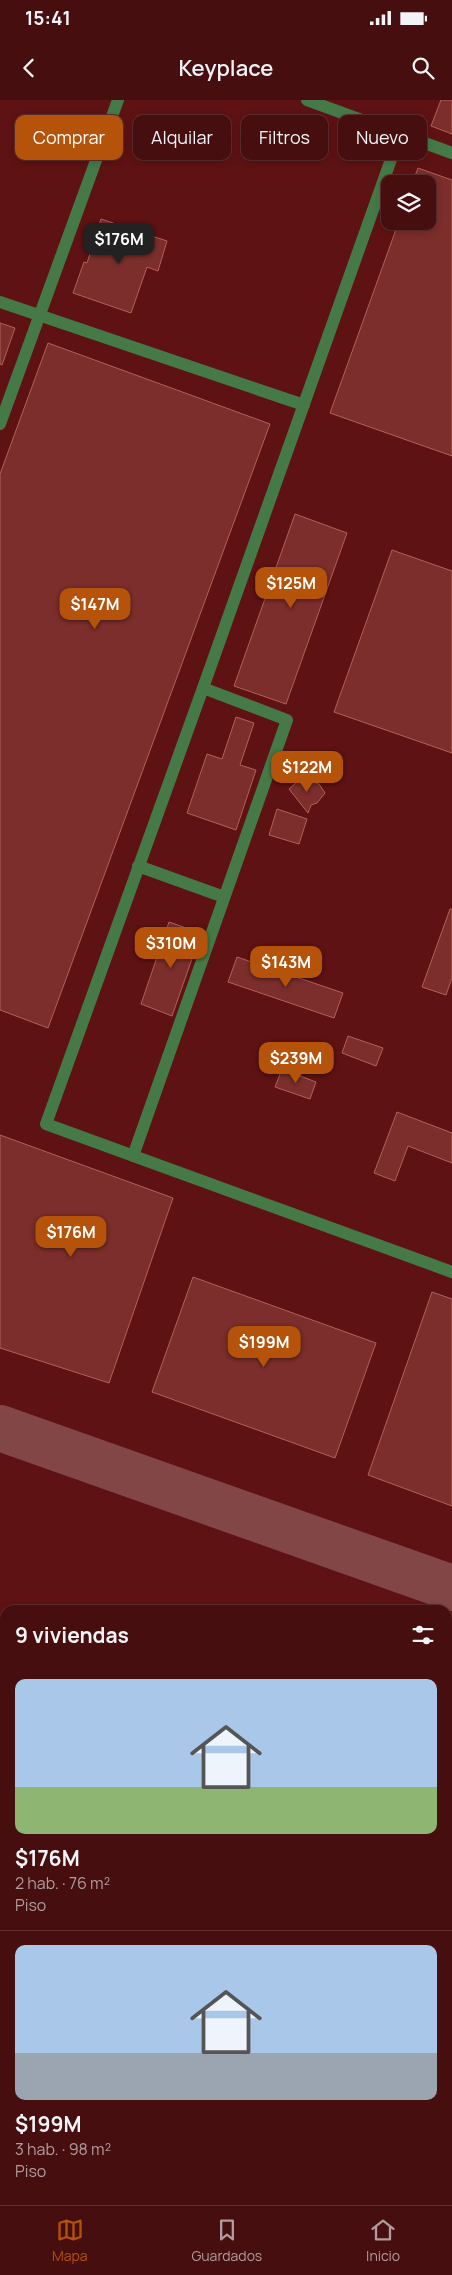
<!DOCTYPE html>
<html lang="es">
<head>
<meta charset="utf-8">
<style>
	body { margin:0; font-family:Manrope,sans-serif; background:#4d1717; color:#f1f3f6; height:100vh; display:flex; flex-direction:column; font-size:19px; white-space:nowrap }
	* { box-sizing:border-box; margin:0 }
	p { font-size:16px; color:#b09c9e }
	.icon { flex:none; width:28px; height:28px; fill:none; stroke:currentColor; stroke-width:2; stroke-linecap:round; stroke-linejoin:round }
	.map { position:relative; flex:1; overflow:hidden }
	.details { position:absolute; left:0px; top:1505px; width:452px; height:600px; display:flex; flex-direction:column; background:#460e0e; border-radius:15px 15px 0 0; box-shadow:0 2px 8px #0003,0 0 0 1px #5e2e2e }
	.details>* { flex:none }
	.hud { position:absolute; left:15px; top:15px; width:422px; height:45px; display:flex; gap:10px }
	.controls { position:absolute; left:381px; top:75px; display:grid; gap:10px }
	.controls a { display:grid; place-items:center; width:55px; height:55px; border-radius:10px; background:#460e0e; box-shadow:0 2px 8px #0003,0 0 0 1px #5e2e2e; font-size:25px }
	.price { position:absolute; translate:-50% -42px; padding:0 11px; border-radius:10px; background:#b45309; color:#fff; font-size:16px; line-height:32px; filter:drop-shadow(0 1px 2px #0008) }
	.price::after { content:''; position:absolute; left:50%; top:30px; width:15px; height:11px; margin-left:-8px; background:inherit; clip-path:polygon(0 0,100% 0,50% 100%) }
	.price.on { background:#222; color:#fff }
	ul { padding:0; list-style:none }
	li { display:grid; align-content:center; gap:10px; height:265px; padding:0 15px }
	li+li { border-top:1px solid #5e2e2e }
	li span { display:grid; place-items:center; height:155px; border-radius:10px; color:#555 }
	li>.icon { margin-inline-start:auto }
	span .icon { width:90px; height:90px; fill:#fffc; stroke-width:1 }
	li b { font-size:21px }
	h2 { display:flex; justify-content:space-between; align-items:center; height:60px; padding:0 15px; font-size:21px }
	.chip { padding:0 18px; border-radius:10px; background:#460e0e; box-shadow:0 2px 8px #0003,0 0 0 1px #5e2e2e; font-size:18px; line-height:45px }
	.chip.on { background:#b45309; color:#fff }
	.status { display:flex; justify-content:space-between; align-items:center; height:35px; padding:0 25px; background:#460e0e; direction:ltr }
	.status svg { height:14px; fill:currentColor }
	header { display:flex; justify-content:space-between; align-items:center; height:65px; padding:0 15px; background:#460e0e; font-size:22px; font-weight:600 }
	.tabs { display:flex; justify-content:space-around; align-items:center; height:70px; border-top:1px solid #5e2e2e; background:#460e0e; font-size:14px; color:#b09c9e }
	.tabs a { display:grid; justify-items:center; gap:2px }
	.tabs .on { color:#b45309 }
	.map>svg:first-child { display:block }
	.green { fill:#6d551e }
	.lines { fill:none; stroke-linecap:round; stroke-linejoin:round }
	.taxiway { stroke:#824646; stroke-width:46 }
	.runway { stroke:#824646; stroke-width:115 }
	.building { fill:#7b2e2b; stroke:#b4605a }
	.minor { stroke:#457a48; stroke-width:12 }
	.highway { stroke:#45db5a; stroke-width:15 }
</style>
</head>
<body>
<div class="status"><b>15:41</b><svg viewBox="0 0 49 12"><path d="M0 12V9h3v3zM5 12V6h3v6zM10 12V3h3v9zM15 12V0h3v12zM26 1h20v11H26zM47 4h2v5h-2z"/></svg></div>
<header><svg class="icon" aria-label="back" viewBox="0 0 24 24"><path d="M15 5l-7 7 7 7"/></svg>Keyplace<svg class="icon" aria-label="search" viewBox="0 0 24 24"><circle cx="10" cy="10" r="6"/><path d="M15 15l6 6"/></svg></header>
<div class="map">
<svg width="452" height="2105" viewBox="0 0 452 2105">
	<rect width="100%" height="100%" fill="#5e1213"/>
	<path class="green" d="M452,1984V2105H326L325,2100H448V1986Z"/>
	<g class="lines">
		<path class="taxiway" d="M0,1328L452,1488"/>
		<path class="runway" d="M0,1693H5
			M448,1713H452"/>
	</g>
	<path class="building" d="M441,0H452V34L431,26Z
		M418,68L452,80V356L330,313L399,121H428V84H412Z
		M101,119L167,141L158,171L147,167L131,213L73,193L84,162L87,163Z
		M0,223L15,228L2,265L0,264Z
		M48,243L270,324L48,928L0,910V374Z
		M295,414L347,433L286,604L234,586Z
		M392,450L452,471V653L334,612Z
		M236,617L254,623L240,665L256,670L236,730L187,713L207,654L222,659Z
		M308,680L319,684L325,693L317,703L311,705L308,713L289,689L297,682Z
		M277,709L307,719L299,744L269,735Z
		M450,809H452V878L446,895L422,887Z
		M169,822L201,833L172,916L141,904Z
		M237,857L343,893L334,918L228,882Z
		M348,936L383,948L376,966L342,953Z
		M282,969L316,982L310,999L275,987Z
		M397,1012L452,1033V1063L408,1046L395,1081L374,1073Z
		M0,1035L173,1098L109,1283L0,1248Z
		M193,1177L376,1243L335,1358L152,1292Z
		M432,1192L452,1199V1406L368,1375Z"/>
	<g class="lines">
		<path class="minor" d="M400,34L452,53
			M0,202L304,305
			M0,324L118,0
			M203,588L400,34L307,0
			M138,766L224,797
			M133,1056L287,620L203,588L46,1024L452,1172"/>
		<path class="highway" d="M448,1937L452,1934
			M448,1964L452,1962
			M309,2100L310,2105
			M178,2105L183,2100"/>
	</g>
</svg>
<div class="controls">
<a><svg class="icon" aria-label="layers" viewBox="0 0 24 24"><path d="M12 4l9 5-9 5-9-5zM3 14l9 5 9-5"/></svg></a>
</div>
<b class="price on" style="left:119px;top:165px">$176M</b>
<b class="price" style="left:291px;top:509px">$125M</b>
<b class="price" style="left:95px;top:530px">$147M</b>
<b class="price" style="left:307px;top:693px">$122M</b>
<b class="price" style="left:171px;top:869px">$310M</b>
<b class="price" style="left:286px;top:888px">$143M</b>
<b class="price" style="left:296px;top:984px">$239M</b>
<b class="price" style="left:71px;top:1158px">$176M</b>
<b class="price" style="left:264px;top:1268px">$199M</b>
<div class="hud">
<a class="chip on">Comprar</a>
<a class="chip">Alquilar</a>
<a class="chip">Filtros</a>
<a class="chip">Nuevo</a>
</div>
<section class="details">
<h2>9 viviendas<svg class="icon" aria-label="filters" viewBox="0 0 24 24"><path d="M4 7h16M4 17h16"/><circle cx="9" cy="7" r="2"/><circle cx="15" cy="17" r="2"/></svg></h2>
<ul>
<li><span style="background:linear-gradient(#a9c7e8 70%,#8fb573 0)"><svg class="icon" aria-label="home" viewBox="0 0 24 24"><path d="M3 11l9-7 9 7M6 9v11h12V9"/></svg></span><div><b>$176M</b><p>2 hab. · 76 m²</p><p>Piso</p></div></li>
<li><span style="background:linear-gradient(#a9c7e8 70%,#9aa5b1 0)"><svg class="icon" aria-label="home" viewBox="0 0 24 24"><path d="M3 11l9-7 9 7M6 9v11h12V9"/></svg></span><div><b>$199M</b><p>3 hab. · 98 m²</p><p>Piso</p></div></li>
</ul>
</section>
</div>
<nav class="tabs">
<a class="on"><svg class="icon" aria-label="map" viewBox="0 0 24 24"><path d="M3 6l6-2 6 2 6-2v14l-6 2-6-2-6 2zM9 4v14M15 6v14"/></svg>Mapa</a>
<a><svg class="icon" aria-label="saved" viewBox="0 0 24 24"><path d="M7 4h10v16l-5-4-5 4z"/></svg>Guardados</a>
<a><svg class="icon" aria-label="home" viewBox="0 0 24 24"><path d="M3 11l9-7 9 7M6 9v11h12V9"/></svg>Inicio</a>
</nav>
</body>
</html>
